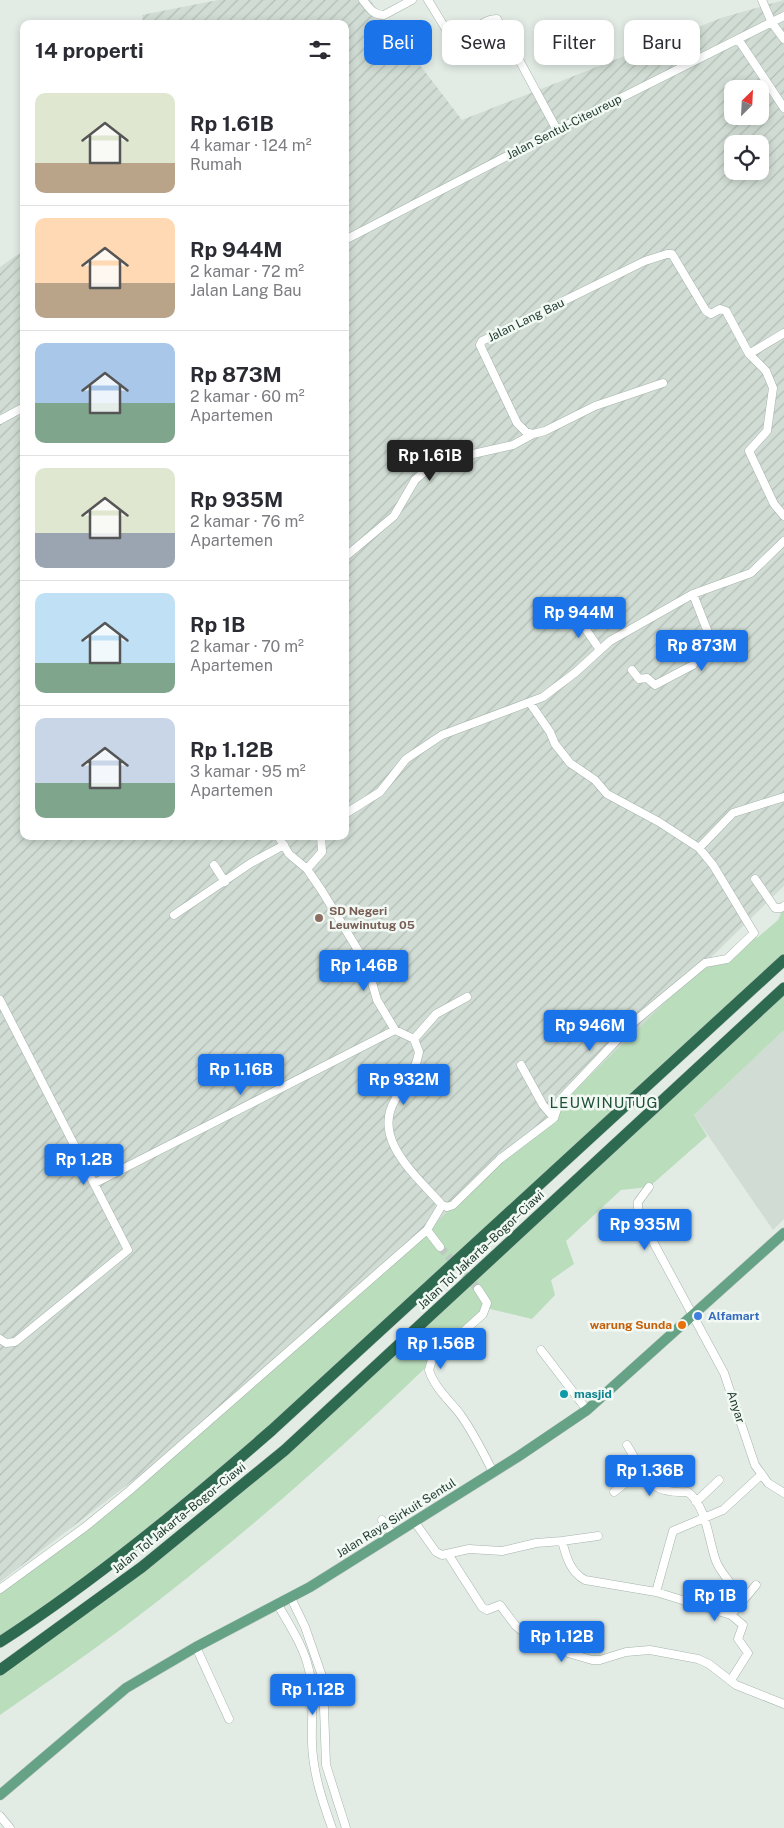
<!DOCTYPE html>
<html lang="id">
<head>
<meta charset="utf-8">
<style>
	body { margin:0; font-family:"Public Sans",sans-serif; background:#f2f2f3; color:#2b2b33; height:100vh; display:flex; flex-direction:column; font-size:19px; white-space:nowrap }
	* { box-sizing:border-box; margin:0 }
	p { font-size:16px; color:#7c7c81 }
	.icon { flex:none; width:28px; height:28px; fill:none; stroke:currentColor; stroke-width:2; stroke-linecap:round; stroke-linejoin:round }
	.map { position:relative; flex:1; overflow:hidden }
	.details { position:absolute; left:20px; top:20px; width:329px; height:820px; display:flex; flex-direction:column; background:#fff; border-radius:10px; box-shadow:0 2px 8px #0003 }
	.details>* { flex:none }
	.banner { position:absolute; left:364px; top:20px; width:345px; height:45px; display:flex; gap:10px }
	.needle { width:32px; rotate:24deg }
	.tools { position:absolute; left:724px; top:80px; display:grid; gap:10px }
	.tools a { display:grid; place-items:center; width:45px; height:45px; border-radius:10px; background:#fff; box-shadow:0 2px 8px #0003; font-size:25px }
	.price { position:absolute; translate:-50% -42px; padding:0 11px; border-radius:5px; background:#1a73e8; color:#fff; font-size:16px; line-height:32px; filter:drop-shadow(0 1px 2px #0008) }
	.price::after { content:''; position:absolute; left:50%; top:30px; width:15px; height:11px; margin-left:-8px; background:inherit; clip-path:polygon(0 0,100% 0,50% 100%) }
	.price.active { background:#222; color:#fff }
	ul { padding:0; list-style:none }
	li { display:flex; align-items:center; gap:15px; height:125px; padding:0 15px }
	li+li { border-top:1px solid #e1e1e2 }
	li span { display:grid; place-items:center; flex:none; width:140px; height:100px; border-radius:10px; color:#555 }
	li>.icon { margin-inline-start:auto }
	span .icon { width:60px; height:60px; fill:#fffc; stroke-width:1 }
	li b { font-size:21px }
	h2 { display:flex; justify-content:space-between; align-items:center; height:60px; padding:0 15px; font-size:21px }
	.chip { padding:0 18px; border-radius:10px; background:#fff; box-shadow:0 2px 8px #0003; font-size:18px; line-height:45px }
	.chip.active { background:#1a73e8; color:#fff }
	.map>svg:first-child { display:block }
	.built { fill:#d0dcd4 }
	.industrial { fill:url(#industrial-furrows); fill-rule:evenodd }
	.green { fill:#baddbc }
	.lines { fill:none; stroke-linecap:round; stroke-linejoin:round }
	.minor-tunnel { stroke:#bcc9c1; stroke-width:8; stroke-dasharray:8 4; stroke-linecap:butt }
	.minor-casing { stroke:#a5b4ab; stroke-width:9 }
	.major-casing { stroke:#c1c9c5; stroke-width:11 }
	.highway-casing { stroke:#c1c9c5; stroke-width:12 }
	.minor { stroke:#fff; stroke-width:8 }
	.major { stroke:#66a285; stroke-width:10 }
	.highway { stroke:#2d6a4f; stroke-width:11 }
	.education-dot { fill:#8d6e63; stroke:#f2f9f4; stroke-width:2 }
	.shop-dot { fill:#3f7fe0; stroke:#f2f9f4; stroke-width:2 }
	.food-dot { fill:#e8710a; stroke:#f2f9f4; stroke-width:2 }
	.culture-dot { fill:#0f9aa8; stroke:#f2f9f4; stroke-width:2 }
	.labels { text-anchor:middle; stroke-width:5; stroke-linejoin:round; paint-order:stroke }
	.street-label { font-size:12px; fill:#223d30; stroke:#f2f9f4 }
	.education-label { font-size:12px; font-weight:bold; fill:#785e54; stroke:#f2f9f4; text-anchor:start }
	.shop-label { font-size:12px; font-weight:bold; fill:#366cbe; stroke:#f2f9f4; text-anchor:start }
	.food-label { font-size:12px; font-weight:bold; fill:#c56008; stroke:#f2f9f4; text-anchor:end }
	.culture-label { font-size:12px; font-weight:bold; fill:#0d838f; stroke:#f2f9f4; text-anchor:start }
	.quarter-label { font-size:15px; letter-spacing:1px; fill:#1d4f38; stroke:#f2f9f4 }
</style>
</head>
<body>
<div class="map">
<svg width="784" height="1828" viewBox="0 0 784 1828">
	<defs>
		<pattern id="industrial-furrows" width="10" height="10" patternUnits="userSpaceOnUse" patternTransform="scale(1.25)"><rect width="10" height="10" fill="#d0dcd4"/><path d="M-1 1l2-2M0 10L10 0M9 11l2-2" fill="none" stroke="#b2beb6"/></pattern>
	</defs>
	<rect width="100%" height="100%" fill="#e2ece5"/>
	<path class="built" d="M784,1030V1219L773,1230L694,1115Z"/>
	<path class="industrial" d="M218,0H370L462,120L721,18L784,0V886L450,1213L181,1444L0,1582V267L24,250V836H345V24H143L142,15ZM732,89H760V116H732ZM732,144H760V171H732Z"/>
	<path class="green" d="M784,906V961L232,1465L0,1642V1589L91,1522L397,1259L511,1153L554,1118L556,1109L705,963L722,962L754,933L757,938L778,920Z
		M784,989V1030L694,1115L707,1136L649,1187L621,1190L566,1241L574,1264L551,1280L555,1295L532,1319L486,1308C372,1423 250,1532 120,1630C81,1659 40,1687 0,1715V1670L225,1501Z"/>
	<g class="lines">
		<path class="minor-tunnel" d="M440,1247L478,1289"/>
		<defs>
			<path id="minor" d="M363,0C369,8 373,15 384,15L412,0
				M428,0L447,31L452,37C470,40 480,18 497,19L557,130
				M762,0L772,23L784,39
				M738,39L784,108
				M345,240L557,130L784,16
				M749,354L784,333
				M663,383L595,406L545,431L533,434L526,432L517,423L480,345L482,341L645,261L667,254H672L706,311L711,314L720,309L726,311L749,354L766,371L773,388L767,431L749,451L774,504L784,516
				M0,420L24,407
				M345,557L394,516L415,480L423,473L455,458L513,445L533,434
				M576,615L600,650
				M632,670L639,679L647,678L655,685L693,665L696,658L695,649L708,640L709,635L693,594
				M345,814L380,792L406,759L442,735L543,697L576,672L610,641L693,594L751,573L784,541
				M278,836L289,854L307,869L322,891L367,965L377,1000L395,1030
				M699,848L733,813L784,797
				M214,865L225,882
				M307,869L322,852L321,836
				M755,879L775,908H781L784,906
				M174,915L251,863L284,845
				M0,1000L128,1250L15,1342L6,1343L0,1339
				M414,1039L436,1014L467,997
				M521,1065L543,1105L554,1118
				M95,1183L395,1030L414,1039L419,1052C416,1071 404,1083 395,1100C371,1140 418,1177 442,1205L447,1207L453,1205L500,1159L554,1118L560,1100L635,1021L705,963L727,959L754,933L713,865L699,848L659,822L607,794L595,780L570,763L555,744L550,732L530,703
				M649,1187L638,1202V1214L724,1373L755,1465L768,1483L784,1493
				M440,1247L427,1230L442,1205
				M478,1289L487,1303L483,1314L432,1360L429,1370C434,1387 449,1400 460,1414C473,1432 483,1452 493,1472
				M541,1350L587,1410
				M627,1445C646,1476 646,1494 688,1492C707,1507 708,1539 716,1561C720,1572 731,1583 738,1593
				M614,1492L642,1470
				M696,1502L719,1480
				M382,1520L393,1534
				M414,1521L436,1552L442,1555L469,1549L502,1551L536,1543L562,1541C566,1556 570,1572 585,1580L656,1592L731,1615L756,1585
				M562,1541L598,1536
				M448,1554L482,1607L487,1610L500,1605L515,1625L537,1644L592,1660H600L626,1652L650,1650L698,1659L709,1664L736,1685L784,1704
				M0,1589L85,1527L129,1491L427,1230
				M656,1592L673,1531L723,1510L761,1475
				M291,1598L305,1627L323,1679L326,1765L346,1828
				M278,1605C290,1626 304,1647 309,1670C315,1694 311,1719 312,1743C313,1773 322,1800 332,1828
				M731,1615L743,1625L738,1639L748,1653L731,1680
				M196,1647L229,1719
				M0,1816L10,1828"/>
			<path id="major" d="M0,1795L126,1688L196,1647L310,1587L519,1456L587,1410L784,1233"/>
			<path id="highway" d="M0,1642C96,1580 186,1505 272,1430L784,960
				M0,1670L142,1567L285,1450L784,988"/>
		</defs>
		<use href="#minor" class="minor-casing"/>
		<use href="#major" class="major-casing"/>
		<use href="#highway" class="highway-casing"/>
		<use href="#minor" class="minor"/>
		<use href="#major" class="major"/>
		<use href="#highway" class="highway"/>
	</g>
	<circle class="education-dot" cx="319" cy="918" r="5"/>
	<circle class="shop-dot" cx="698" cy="1316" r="5"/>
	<circle class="food-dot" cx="682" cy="1325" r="5"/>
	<circle class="culture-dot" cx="564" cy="1394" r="5"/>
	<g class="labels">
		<g class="street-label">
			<text transform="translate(564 127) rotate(-27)" y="4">Jalan Sentul-Citeureup</text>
			<text transform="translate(526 320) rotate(-26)" y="4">Jalan Lang Bau</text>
			<text transform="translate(481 1250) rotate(-43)" y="4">Jalan Tol Jakarta–Bogor–Ciawi</text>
			<text transform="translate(736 1407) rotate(72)" y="4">Anyar</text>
			<text transform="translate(179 1518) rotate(-39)" y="4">Jalan Tol Jakarta–Bogor–Ciawi</text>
			<text transform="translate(396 1518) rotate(-32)" y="4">Jalan Raya Sirkuit Sentul</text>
		</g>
		<g class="education-label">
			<text x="329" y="915">SD Negeri<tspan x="329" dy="14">Leuwinutug 05</tspan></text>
		</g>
		<g class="shop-label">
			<text x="708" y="1320">Alfamart</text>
		</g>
		<g class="food-label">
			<text x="672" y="1329">warung Sunda</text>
		</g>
		<g class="culture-label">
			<text x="574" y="1398">masjid</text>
		</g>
		<g class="quarter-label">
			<text x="604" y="1108">LEUWINUTUG</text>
		</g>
	</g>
</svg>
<div class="tools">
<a><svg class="needle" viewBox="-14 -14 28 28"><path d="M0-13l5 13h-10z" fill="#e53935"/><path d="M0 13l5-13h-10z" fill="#7c7c81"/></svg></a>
<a><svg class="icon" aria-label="locate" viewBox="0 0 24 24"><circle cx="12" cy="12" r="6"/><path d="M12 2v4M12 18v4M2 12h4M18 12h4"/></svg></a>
</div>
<b class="price active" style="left:430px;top:482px">Rp 1.61B</b>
<b class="price" style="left:579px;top:639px">Rp 944M</b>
<b class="price" style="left:702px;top:672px">Rp 873M</b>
<b class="price" style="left:364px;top:992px">Rp 1.46B</b>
<b class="price" style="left:590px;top:1052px">Rp 946M</b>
<b class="price" style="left:241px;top:1096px">Rp 1.16B</b>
<b class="price" style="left:404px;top:1106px">Rp 932M</b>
<b class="price" style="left:84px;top:1186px">Rp 1.2B</b>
<b class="price" style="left:645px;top:1251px">Rp 935M</b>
<b class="price" style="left:441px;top:1370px">Rp 1.56B</b>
<b class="price" style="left:650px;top:1497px">Rp 1.36B</b>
<b class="price" style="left:715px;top:1622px">Rp 1B</b>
<b class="price" style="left:562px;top:1663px">Rp 1.12B</b>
<b class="price" style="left:313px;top:1716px">Rp 1.12B</b>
<div class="banner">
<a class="chip active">Beli</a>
<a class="chip">Sewa</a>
<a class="chip">Filter</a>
<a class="chip">Baru</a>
</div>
<section class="details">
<h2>14 properti<svg class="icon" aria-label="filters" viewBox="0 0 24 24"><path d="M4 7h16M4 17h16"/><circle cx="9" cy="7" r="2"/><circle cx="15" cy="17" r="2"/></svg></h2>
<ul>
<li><span style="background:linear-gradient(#dfe7d0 70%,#b9a48a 0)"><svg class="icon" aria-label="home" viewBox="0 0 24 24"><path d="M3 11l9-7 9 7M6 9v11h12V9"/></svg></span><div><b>Rp 1.61B</b><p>4 kamar · 124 m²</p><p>Rumah</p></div></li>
<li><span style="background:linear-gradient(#ffd9b3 65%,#b9a48a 0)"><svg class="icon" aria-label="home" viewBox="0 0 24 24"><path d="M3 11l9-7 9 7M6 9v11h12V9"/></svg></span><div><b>Rp 944M</b><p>2 kamar · 72 m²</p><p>Jalan Lang Bau</p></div></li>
<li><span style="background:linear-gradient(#a9c7e8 60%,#7fa58c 0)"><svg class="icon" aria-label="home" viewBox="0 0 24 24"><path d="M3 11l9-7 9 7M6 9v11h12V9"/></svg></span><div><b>Rp 873M</b><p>2 kamar · 60 m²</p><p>Apartemen</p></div></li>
<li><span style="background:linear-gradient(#dfe7d0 65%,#9aa5b1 0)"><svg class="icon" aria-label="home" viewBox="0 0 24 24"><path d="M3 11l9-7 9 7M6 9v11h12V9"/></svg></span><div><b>Rp 935M</b><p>2 kamar · 76 m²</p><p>Apartemen</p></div></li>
<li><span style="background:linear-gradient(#bfe0f5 70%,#7fa58c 0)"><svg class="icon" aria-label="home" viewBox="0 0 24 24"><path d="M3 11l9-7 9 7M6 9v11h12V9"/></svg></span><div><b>Rp 1B</b><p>2 kamar · 70 m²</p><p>Apartemen</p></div></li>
<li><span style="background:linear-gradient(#c9d6e8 65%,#7fa58c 0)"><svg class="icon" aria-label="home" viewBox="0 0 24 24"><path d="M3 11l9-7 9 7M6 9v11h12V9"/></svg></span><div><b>Rp 1.12B</b><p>3 kamar · 95 m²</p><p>Apartemen</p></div></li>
</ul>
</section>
</div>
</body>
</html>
